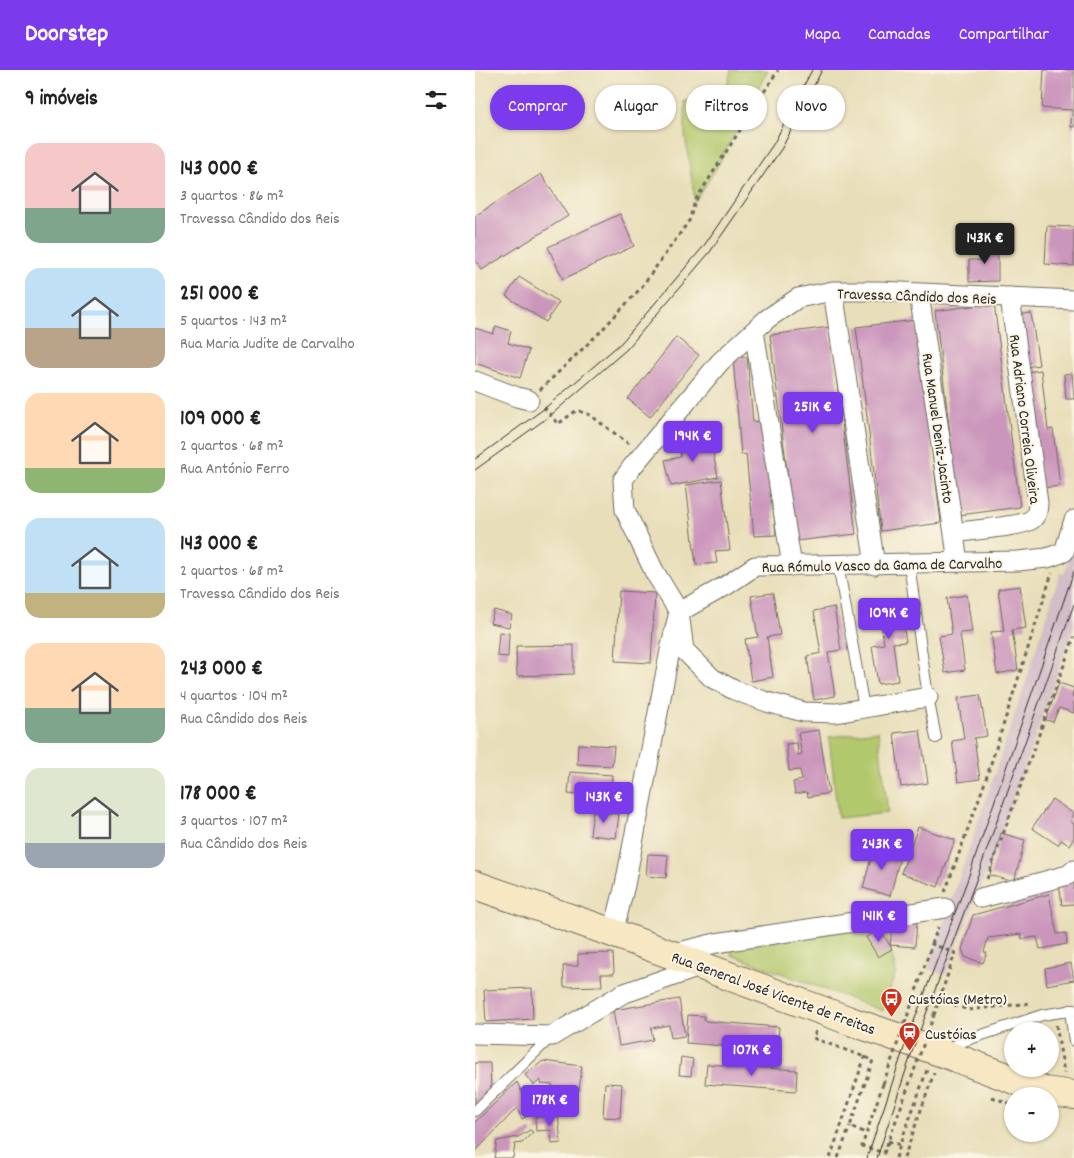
<!DOCTYPE html>
<html lang="pt">
<head>
<meta charset="utf-8">
<style>
	body { margin:0; font-family:Dekko,sans-serif; background:#f2f2f2; color:#222; height:100vh; display:flex; flex-direction:column; font-size:19px; white-space:nowrap }
	* { box-sizing:border-box; margin:0 }
	p { font-size:16px; color:#767676 }
	.icon { flex:none; width:28px; height:28px; fill:none; stroke:currentColor; stroke-width:2; stroke-linecap:round; stroke-linejoin:round }
	.map { position:relative; flex:1; overflow:hidden }
	.sheet { display:flex; flex-direction:column; background:#fff; width:475px }
	.sheet>* { flex:none }
	.guide { position:absolute; left:15px; top:15px; width:475px; height:45px; display:flex; gap:10px }
	.controls { position:absolute; left:529px; top:952px; display:grid; gap:10px }
	.controls a { display:grid; place-items:center; width:55px; height:55px; border-radius:50%; background:#fff; box-shadow:0 1px 4px #0004; font-size:25px }
	.price { position:absolute; translate:-50% -42px; padding:0 11px; border-radius:5px; background:#7c3aed; color:#fff; font-size:16px; line-height:32px; filter:drop-shadow(0 1px 2px #0008) }
	.price::after { content:''; position:absolute; left:50%; top:30px; width:15px; height:11px; margin-left:-8px; background:inherit; clip-path:polygon(0 0,100% 0,50% 100%) }
	.price.selected { background:#222; color:#fff }
	ul { padding:0; list-style:none }
	li { display:flex; align-items:center; gap:15px; height:125px; padding:0 25px }
	li span { display:grid; place-items:center; flex:none; width:140px; height:100px; border-radius:15px; color:#555 }
	li>.icon { margin-inline-start:auto }
	span .icon { width:60px; height:60px; fill:#fffc; stroke-width:1 }
	li b { font-size:21px }
	h2 { display:flex; justify-content:space-between; align-items:center; height:60px; padding:0 25px; font-size:21px }
	.tag { padding:0 18px; border-radius:22px; background:#fff; box-shadow:0 1px 4px #0004; font-size:18px; line-height:45px }
	.tag.selected { background:#7c3aed; color:#fff }
	header { display:flex; align-items:center; gap:30px; box-sizing:border-box; height:70px; padding:0 25px; background:#7c3aed; color:#fff }
	header strong { font-size:24px }
	nav { display:flex; gap:28px; margin-inline-start:auto; font-size:18px }
	main { display:flex; flex:1; min-height:0 }
	.map>svg:first-child { display:block }
	.industrial { fill:#d2bdc8 }
	.green { fill:#b2c86c; stroke:#6e7a4c }
	.building { fill:#cb96bc }
	.lines { fill:none; stroke-linecap:round; stroke-linejoin:round }
	.service-casing { stroke:#6d6a5d; stroke-width:12 }
	.minor-casing { stroke:#6d6a5d; stroke-width:21 }
	.secondary-casing { stroke:#6d6a5d; stroke-width:30 }
	.path { stroke:#6d6a5d; stroke-width:3; stroke-dasharray:4 4; stroke-linecap:butt }
	.service { stroke:#fff; stroke-width:10 }
	.minor { stroke:#fff; stroke-width:19 }
	.secondary { stroke:#f7e8c3; stroke-width:28 }
	.tram { stroke:#2b2b2b; stroke-width:1 }
	.path-bridge { stroke:#6d6a5d; stroke-width:3; stroke-dasharray:4 4; stroke-linecap:butt }
	.labels { text-anchor:middle; stroke-width:4; stroke-linejoin:round; paint-order:stroke }
	.street-label { font-size:16px; fill:#2b2b2b; stroke:#fcf5e5 }
	.poi-label { font-size:16px; fill:#2b2b2b; stroke:#fcf5e5; text-anchor:start }
</style>
</head>
<body>
<header>
<strong>Doorstep</strong>
<nav><a>Mapa</a><a>Camadas</a><a>Compartilhar</a></nav>
</header>
<main>
<section class="sheet">
<h2>9 imóveis<svg class="icon" aria-label="filters" viewBox="0 0 24 24"><path d="M4 7h16M4 17h16"/><circle cx="9" cy="7" r="2"/><circle cx="15" cy="17" r="2"/></svg></h2>
<ul>
<li><span style="background:linear-gradient(#f6c9c9 65%,#7fa58c 0)"><svg class="icon" aria-label="home" viewBox="0 0 24 24"><path d="M3 11l9-7 9 7M6 9v11h12V9"/></svg></span><div><b>143 000 €</b><p>3 quartos · 86 m²</p><p>Travessa Cândido dos Reis</p></div></li>
<li><span style="background:linear-gradient(#bfe0f5 60%,#b9a48a 0)"><svg class="icon" aria-label="home" viewBox="0 0 24 24"><path d="M3 11l9-7 9 7M6 9v11h12V9"/></svg></span><div><b>251 000 €</b><p>5 quartos · 143 m²</p><p>Rua Maria Judite de Carvalho</p></div></li>
<li><span style="background:linear-gradient(#ffd9b3 75%,#8fb573 0)"><svg class="icon" aria-label="home" viewBox="0 0 24 24"><path d="M3 11l9-7 9 7M6 9v11h12V9"/></svg></span><div><b>109 000 €</b><p>2 quartos · 68 m²</p><p>Rua António Ferro</p></div></li>
<li><span style="background:linear-gradient(#bfe0f5 75%,#c2b280 0)"><svg class="icon" aria-label="home" viewBox="0 0 24 24"><path d="M3 11l9-7 9 7M6 9v11h12V9"/></svg></span><div><b>143 000 €</b><p>2 quartos · 68 m²</p><p>Travessa Cândido dos Reis</p></div></li>
<li><span style="background:linear-gradient(#ffd9b3 65%,#7fa58c 0)"><svg class="icon" aria-label="home" viewBox="0 0 24 24"><path d="M3 11l9-7 9 7M6 9v11h12V9"/></svg></span><div><b>243 000 €</b><p>4 quartos · 104 m²</p><p>Rua Cândido dos Reis</p></div></li>
<li><span style="background:linear-gradient(#dfe7d0 75%,#9aa5b1 0)"><svg class="icon" aria-label="home" viewBox="0 0 24 24"><path d="M3 11l9-7 9 7M6 9v11h12V9"/></svg></span><div><b>178 000 €</b><p>3 quartos · 107 m²</p><p>Rua Cândido dos Reis</p></div></li>
</ul>
</section>
<div class="map">
<svg width="599" height="1088" viewBox="0 0 599 1088">
	<rect width="100%" height="100%" fill="#fcf5e5"/>
	<filter id="ink" filterUnits="userSpaceOnUse"><feTurbulence type="fractalNoise" baseFrequency=".02" numOctaves="2"/><feDisplacementMap in="SourceGraphic" scale="10" xChannelSelector="R" yChannelSelector="G"/><feConvolveMatrix kernelMatrix="1 2 1 2 8 2 1 2 1" color-interpolation-filters="sRGB"/></filter>
	<filter id="wash" filterUnits="userSpaceOnUse"><feTurbulence type="fractalNoise" baseFrequency=".0096" numOctaves="4" result="noise"/><feDisplacementMap in="SourceGraphic" scale="20" xChannelSelector="R" yChannelSelector="G"/><feGaussianBlur stdDeviation="1.12" result="paint"/><feColorMatrix in="noise" values="0 0 0 0 0 0 0 0 0 0 0 0 0 0 0 0 0 1.4 0 .05"/><feComposite in="paint" operator="in"/></filter>
	<g filter="url(#wash)">
		<rect width="100%" height="100%" fill="#e8deb9"/>
		<path class="industrial" d="M599,476V556L520,780L505,819H502L496,841L470,905L453,899L548,620L585,503L589,504Z"/>
		<path class="green" d="M256,0H293L241,99L220,131L210,65V31L250,26Z
			M403,661L413,743L363,748L354,667Z
			M409,855L421,901L408,941L257,885L256,878Z"/>
		<g id="blocks">
			<path class="building" d="M569,0H599V57H596L597,40L567,38Z
				M66,104L93,146L7,200L0,190V146Z
				M145,144L159,176L88,209L73,177Z
				M572,156L599,157V196L570,194Z
				M506,173H523V211L494,212V190H506Z
				M44,207L84,232L71,252L31,226Z
				M519,233L545,437L485,445L460,241Z
				M556,243L564,295L551,297L542,245Z
				M441,250L466,453L406,461L381,257Z
				M21,256L36,261L33,273L54,280L45,308L0,293V258L18,264Z
				M355,257L381,464L321,471L295,265Z
				M201,267L224,285L175,347L153,329Z
				M272,287L278,352L290,351L301,465L279,466L271,384L266,385L258,288Z
				M566,300L573,360L578,359L585,416L567,418L552,302Z
				M597,303L599,329H591L589,304Z
				M235,368L243,407L196,416L190,390L206,387L203,374Z
				M246,410L255,480L240,481L242,493L221,495L211,415Z
				M545,516L551,558L537,560L543,600L522,604L516,562L529,561L523,519Z
				M144,521L180,523L176,593L140,591Z
				M298,523L305,565L292,567L298,607L276,611L270,569L283,567L276,526Z
				M492,525L497,562L485,563L490,600L470,603L464,566L477,564L472,528Z
				M424,528L431,572L418,573L423,611L403,614L397,576L409,574L403,531Z
				M359,537L366,580L353,582L360,626L339,630L332,586L346,583L339,541Z
				M19,540L37,545L34,557L15,553Z
				M24,562L34,563L33,587L22,586Z
				M99,575V604L42,606L41,576Z
				M584,613L599,618L597,627L599,628V643L584,638L578,652L571,650Z
				M505,625L512,666L499,668L505,709L483,712L477,671L489,669L483,628Z
				M344,660L354,723L333,727L332,722L320,724L318,712L327,710L325,700L314,701L311,674L322,673L323,685L327,684L323,663Z
				M445,660L453,713L426,717L419,663Z
				M103,674L139,676L137,696L102,694Z
				M95,702L137,705L135,728L93,724Z
				M577,729L599,744L595,751L599,754V768L594,775L586,770L583,775L557,758Z
				M118,741L144,744L141,768L115,765Z
				M443,757L480,770L463,817L426,803Z
				M526,763L550,770L539,812L515,805Z
				M399,777L426,784L415,826L388,818Z
				M173,784L193,785L191,808L171,806Z
				M599,812V834L587,835L584,813Z
				M574,824L582,864L591,863L592,874L565,879L562,867L547,869L546,864L513,868L509,882L512,883L508,893L490,887L487,879L498,845Z
				M418,850L442,852L440,877L415,875Z
				M405,859L417,879L403,887L391,867Z
				M138,883L139,904H126L127,916L89,917L88,896H103V884Z
				M596,893L599,910L572,915L570,898Z
				M57,918L58,949L11,952L9,920Z
				M204,929L210,966L196,968L194,955L176,958L178,970L144,976L138,940Z
				M213,945L229,946V951L304,957L302,980L211,973Z
				M206,987L218,989L216,1006L204,1005Z
				M68,991L107,996L104,1020L78,1018V1015L66,1014V1010L59,1015L50,1005Z
				M0,993H15L16,1022L0,1037Z
				M232,994L322,1000L321,1021L230,1014Z
				M42,1012L57,1043L47,1049L42,1038L0,1082V1052Z
				M130,1013L147,1014L145,1048L128,1047Z
				M83,1045L86,1073L77,1074L76,1060L61,1061L60,1047Z
				M55,1060L58,1062L47,1073L40,1074L38,1088H19L22,1071L43,1067Z"/>
		</g>
	</g>
	<g filter="url(#ink)">
		<use href="#blocks" fill-opacity="0" stroke="#6d6a5d" stroke-width="1"/>
		<g class="lines">
			<defs>
				<path id="service" d="M434,494L453,627L461,668
					M363,495L389,638
					M595,940L599,971
					M472,981L486,972L567,945L599,940
					M0,1041L76,967"/>
				<path id="minor" d="M358,221L400,495
					M444,223L483,492
					M279,261L317,496
					M0,311L42,327L54,330
					M479,463C495,460 545,457 556,450C562,446 563,439 563,433L535,227
					M453,627L361,643L329,642L292,632L259,620L237,608L209,580L204,542L252,515L280,496L543,491L572,488L589,482L599,450
					M506,828L593,805L599,800
					M138,863L150,815L196,575L204,542L179,501L150,440L148,410L157,397L245,292L292,249L323,228L358,221H404L599,230
					M196,884L241,873L470,838
					M0,964L77,966L147,924L227,896"/>
				<path id="secondary" d="M0,815L138,863L378,952L468,983L569,1021L599,1025"/>
			</defs>
			<use href="#service" class="service-casing"/>
			<use href="#minor" class="minor-casing"/>
			<use href="#secondary" class="secondary-casing"/>
			<path class="path" d="M65,320L124,263L165,219L214,151L220,131L303,0
				M69,337L83,354L102,340L115,345L154,374
				M512,809L599,567
				M470,822L510,712L577,503
				M457,874L463,857
				M464,929L493,940L556,933
				M436,936L457,874L480,883L459,945
				M581,955L589,1003
				M341,961L338,968L398,990L375,1056L391,1063
				M408,1014L387,1076L409,1083L431,1023
				M517,1027L538,1035
				M413,1071L425,1075L452,1000L453,1001
				M355,1088L390,986
				M363,1088L375,1056
				M421,1088L425,1075
				M429,1088L459,1003"/>
			<use href="#service" class="service"/>
			<use href="#minor" class="minor"/>
			<use href="#secondary" class="secondary"/>
			<path class="tram" d="M0,389L70,338L146,273L228,177L299,73L337,0
				M0,400L76,345L152,279L235,182L307,78L347,0
				M392,1088L430,975L492,811L599,501
				M402,1088L438,979L500,813L599,534"/>
			<path class="path-bridge" d="M408,1014L436,936
				M431,1023L459,945"/>
		</g>
	</g>
	<defs>
		<symbol id="bus-pin" viewBox="-11 -11 22 30"><path d="M0 17L-7.5 6A9.5 9.5 0 1 1 7.5 6Z" fill="#c8321e" stroke="#fcf5e5"/><path d="M-5-6H5V4H4V6H2V4H-2V6H-4V4H-5ZM-3.5-4V0h7V-4ZM-3.5 1.2v1.5H-2V1.2ZM2 1.2v1.5H3.5V1.2Z" fill="#fff"/></symbol>
		<symbol id="station-pin" viewBox="-11 -11 22 30"><path d="M0 17L-7.5 6A9.5 9.5 0 1 1 7.5 6Z" fill="#c8321e" stroke="#fcf5e5"/><path d="M-3-6H3Q5-6 5-4V2Q5 4 3 4L4.5 6H3L1.5 4h-3L-3 6H-4.5L-3 4Q-5 4-5 2V-4Q-5-6-3-6ZM-3.5-4v3h7v-3ZM-3.5 1v1.5H-2V1ZM2 1v1.5H3.5V1Z" fill="#fff"/></symbol>
	</defs>
	<g fill-rule="evenodd">
		<use href="#bus-pin" x="404" y="916" width="25" height="34"/>
		<use href="#station-pin" x="422" y="950" width="25" height="34"/>
	</g>
	<g class="labels">
		<g class="street-label">
			<text transform="translate(442 225) rotate(2)" y="6">Travessa Cândido dos Reis</text>
			<text transform="translate(551 349) rotate(83)" y="6">Rua Adriano Correia Oliveira</text>
			<text transform="translate(464 358) rotate(82)" y="6">Rua Manuel Deniz-Jacinto</text>
			<text transform="translate(407 494) rotate(-1)" y="6">Rua Rómulo Vasco da Gama de Carvalho</text>
			<text transform="translate(299 922) rotate(20)" y="6">Rua General José Vicente de Freitas</text>
		</g>
		<g class="poi-label">
			<text x="433" y="934">Custóias (Metro)</text>
			<text x="450" y="969">Custóias</text>
		</g>
	</g>
</svg>
<div class="controls">
<a>+</a>
<a>−</a>
</div>
<b class="price selected" style="left:510px;top:195px">143K €</b>
<b class="price" style="left:338px;top:364px">251K €</b>
<b class="price" style="left:218px;top:393px">194K €</b>
<b class="price" style="left:414px;top:570px">109K €</b>
<b class="price" style="left:129px;top:754px">143K €</b>
<b class="price" style="left:407px;top:801px">243K €</b>
<b class="price" style="left:404px;top:873px">141K €</b>
<b class="price" style="left:277px;top:1007px">107K €</b>
<b class="price" style="left:75px;top:1057px">178K €</b>
<div class="guide">
<a class="tag selected">Comprar</a>
<a class="tag">Alugar</a>
<a class="tag">Filtros</a>
<a class="tag">Novo</a>
</div>
</div>
</main>
</body>
</html>
